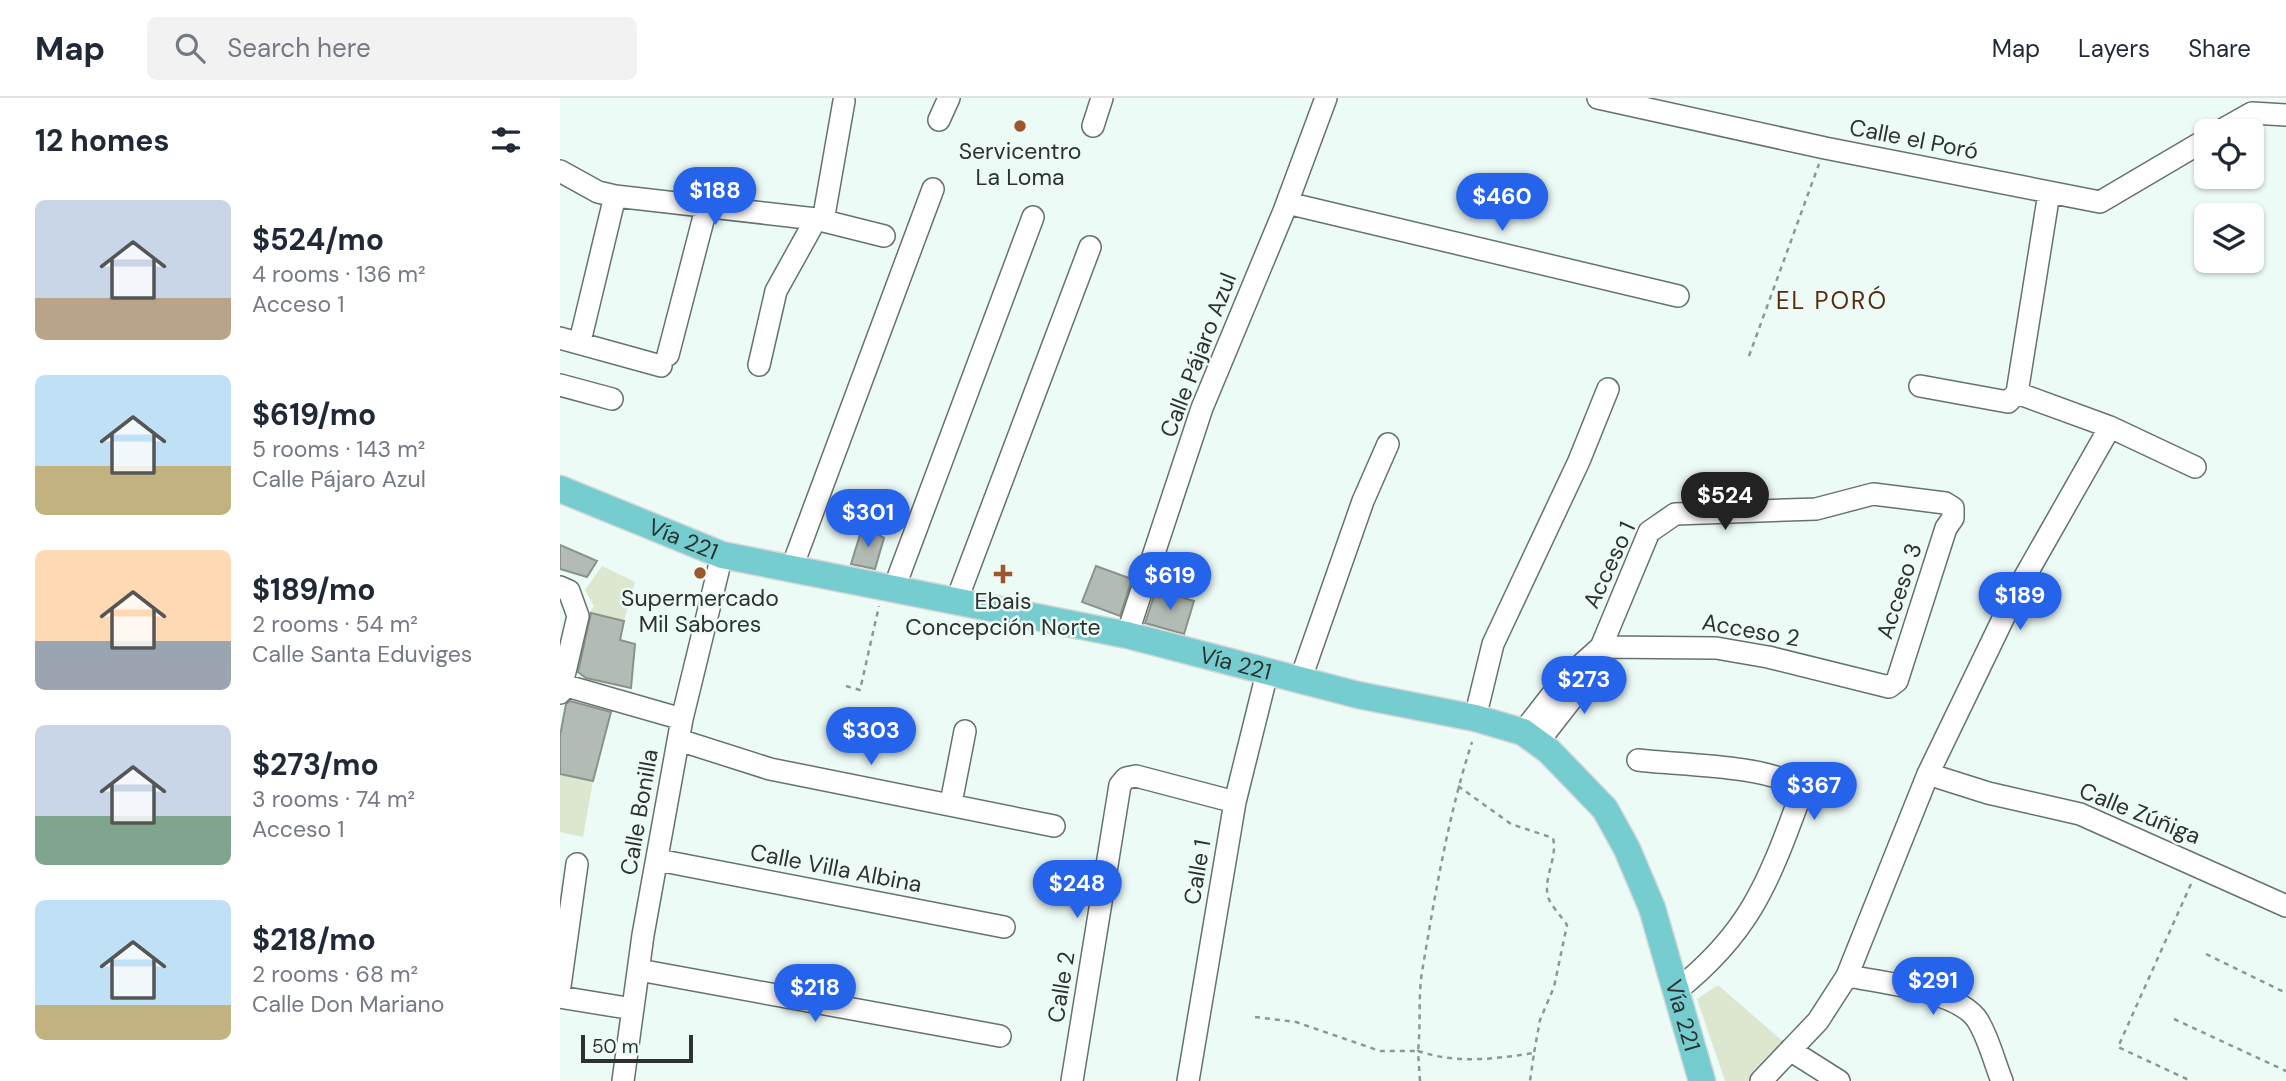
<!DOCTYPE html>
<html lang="en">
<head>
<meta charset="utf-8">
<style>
	body { margin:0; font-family:"DM Sans",sans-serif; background:#f2f2f3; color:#1f2937; height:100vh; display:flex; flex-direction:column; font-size:26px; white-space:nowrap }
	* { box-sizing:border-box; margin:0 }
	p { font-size:23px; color:#747a83 }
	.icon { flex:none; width:38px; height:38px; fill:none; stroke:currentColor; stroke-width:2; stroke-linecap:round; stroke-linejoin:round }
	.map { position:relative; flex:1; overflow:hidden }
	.side { display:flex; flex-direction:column; background:#fff; width:560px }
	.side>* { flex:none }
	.buttons { position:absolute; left:1634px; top:21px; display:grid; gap:14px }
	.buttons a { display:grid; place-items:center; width:70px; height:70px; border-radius:10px; background:#fff; box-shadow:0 2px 5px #0004; font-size:35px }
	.scale { position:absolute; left:21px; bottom:18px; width:112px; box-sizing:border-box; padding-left:7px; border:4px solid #2d3230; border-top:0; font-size:19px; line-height:24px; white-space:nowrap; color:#2d3230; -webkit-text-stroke:5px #edfbf6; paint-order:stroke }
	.price { position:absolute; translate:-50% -60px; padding:0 16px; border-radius:24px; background:#2563eb; color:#fff; font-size:23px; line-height:46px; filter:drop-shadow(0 2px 4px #0008) }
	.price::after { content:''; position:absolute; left:50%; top:42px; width:21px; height:16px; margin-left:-10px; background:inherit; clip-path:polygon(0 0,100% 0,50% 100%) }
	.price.active { background:#222; color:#fff }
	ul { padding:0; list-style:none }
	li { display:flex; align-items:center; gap:21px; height:175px; padding:0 35px }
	li span { display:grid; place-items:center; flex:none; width:196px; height:140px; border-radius:10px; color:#555 }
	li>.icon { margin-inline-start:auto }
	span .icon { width:84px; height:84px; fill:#fffc; stroke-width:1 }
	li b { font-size:30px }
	h2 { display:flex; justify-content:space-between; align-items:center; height:84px; padding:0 35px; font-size:30px }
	header { display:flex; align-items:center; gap:42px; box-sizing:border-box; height:98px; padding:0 35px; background:#fff; border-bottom:2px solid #e0e1e3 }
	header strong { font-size:33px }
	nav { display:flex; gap:38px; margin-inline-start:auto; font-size:24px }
	.search { width:490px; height:63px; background:#f2f2f3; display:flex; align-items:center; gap:18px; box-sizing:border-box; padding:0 24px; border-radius:10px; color:#747a83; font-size:26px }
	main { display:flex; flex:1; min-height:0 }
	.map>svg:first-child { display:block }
	.green { fill:#dde6cf }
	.building { fill:#b3bcb4; stroke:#8a938b; stroke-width:2 }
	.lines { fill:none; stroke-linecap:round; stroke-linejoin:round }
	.minor-casing { stroke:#65726d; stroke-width:24 }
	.major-casing { stroke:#d5d6d6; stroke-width:29 }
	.path { stroke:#8d9793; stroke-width:2.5; stroke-dasharray:5 5; stroke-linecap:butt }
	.minor { stroke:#fff; stroke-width:21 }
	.major { stroke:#75cdcf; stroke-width:26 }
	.poi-dot { fill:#9d572d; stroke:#edfbf6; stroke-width:2.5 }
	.labels { text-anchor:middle; stroke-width:5; stroke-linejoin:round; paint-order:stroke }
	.street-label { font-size:23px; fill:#2d3230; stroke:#edfbf6 }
	.poi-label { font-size:23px; fill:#2d3230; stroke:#edfbf6 }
	.neighbourhood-label { font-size:24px; letter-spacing:2px; fill:#582a0b; stroke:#edfbf6 }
</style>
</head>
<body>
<header>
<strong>Map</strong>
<div class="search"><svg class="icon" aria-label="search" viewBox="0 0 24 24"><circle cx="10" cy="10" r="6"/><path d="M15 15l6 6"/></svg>Search here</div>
<nav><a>Map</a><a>Layers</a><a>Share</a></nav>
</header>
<main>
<section class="side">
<h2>12 homes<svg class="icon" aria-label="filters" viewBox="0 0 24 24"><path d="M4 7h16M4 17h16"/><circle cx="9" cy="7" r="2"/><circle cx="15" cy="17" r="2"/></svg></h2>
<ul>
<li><span style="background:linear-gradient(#c9d6e8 70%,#b9a48a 0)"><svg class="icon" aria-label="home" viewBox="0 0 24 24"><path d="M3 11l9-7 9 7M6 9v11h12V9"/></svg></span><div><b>$524/mo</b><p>4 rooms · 136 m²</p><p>Acceso 1</p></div></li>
<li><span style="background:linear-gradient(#bfe0f5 65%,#c2b280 0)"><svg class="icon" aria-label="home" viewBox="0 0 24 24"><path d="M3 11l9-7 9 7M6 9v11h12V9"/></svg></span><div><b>$619/mo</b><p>5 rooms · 143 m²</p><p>Calle Pájaro Azul</p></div></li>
<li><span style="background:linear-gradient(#ffd9b3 65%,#9aa5b1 0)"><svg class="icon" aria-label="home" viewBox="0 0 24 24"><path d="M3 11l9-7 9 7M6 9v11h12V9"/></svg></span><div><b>$189/mo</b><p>2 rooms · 54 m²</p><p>Calle Santa Eduviges</p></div></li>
<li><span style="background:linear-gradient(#c9d6e8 65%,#7fa58c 0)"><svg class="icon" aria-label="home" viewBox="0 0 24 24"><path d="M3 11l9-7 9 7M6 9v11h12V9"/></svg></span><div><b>$273/mo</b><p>3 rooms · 74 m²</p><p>Acceso 1</p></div></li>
<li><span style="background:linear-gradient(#bfe0f5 75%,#c2b280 0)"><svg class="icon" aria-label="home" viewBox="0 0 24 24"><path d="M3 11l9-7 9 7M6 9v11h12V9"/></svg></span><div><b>$218/mo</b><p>2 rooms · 68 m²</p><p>Calle Don Mariano</p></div></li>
</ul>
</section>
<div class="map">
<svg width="1726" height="983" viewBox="0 0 1726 983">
	<rect width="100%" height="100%" fill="#edfbf6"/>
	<path class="green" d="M42,468L75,484L64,523L29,515L34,508L25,492Z
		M0,676L33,683L23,739L0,734Z
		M1158,887L1226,946L1195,983H1165L1137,901Z"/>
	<path class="building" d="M303,427L324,440L315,471L291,466Z
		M0,447L37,463L27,479L0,471Z
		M536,468L572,481L560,518L522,504Z
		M596,492L634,503L624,536L585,525Z
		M31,515L64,523L60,542L75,546L71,590L26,580L18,574Z
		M10,603L51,614L33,683L0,676V638L6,606Z"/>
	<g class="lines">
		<defs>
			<path id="minor" d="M1038,0L1265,50L1540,104L1647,41
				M379,22L389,0
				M533,28L542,0
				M1660,33L1692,15L1726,17
				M0,73L38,94L55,98L256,121L324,138
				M727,105L1118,198
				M263,123L284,3
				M22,235L55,98
				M0,240L101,268
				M108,257L147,107
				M199,267L216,193L256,121
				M0,287L52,301
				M1360,288L1448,304L1457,295
				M1550,329L1635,369
				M231,472L373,91
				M0,489L9,493L18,518L0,595
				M333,493L473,119
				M396,504L530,149
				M567,537L642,310L724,113L766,0
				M740,583L803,403L828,346
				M0,586L122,621
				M915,620L933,546L1019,363L1048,291
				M963,634L1002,584L1041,549L1089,434L1115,416L1256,411L1313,396L1385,405L1393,410V420L1386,430L1337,583L1329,589L1208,559L1156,550L1041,549
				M119,642L210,671L494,728
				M978,644L1017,594L1021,571
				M1078,662C1117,667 1206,667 1236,688L1238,704C1207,788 1188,836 1116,893
				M1368,676L1428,695L1520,716L1726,808
				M391,705L405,633
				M98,762L444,829
				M79,872L440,938
				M1287,878C1321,884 1400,893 1418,923C1429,941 1434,963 1442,983
				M0,888L17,766
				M0,899L73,911
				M1230,952L1279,983
				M63,983L83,837L122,621L162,457
				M512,983L560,687L566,680L576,678L675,704
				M628,983L675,704L707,575
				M1201,983L1258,923L1287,878L1368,676L1455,496L1550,329L1457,295L1489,95"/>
			<g id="major">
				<path id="s1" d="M0,391L162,457L567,537L798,597L915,620L963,634L989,653L1045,711L1067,751L1092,810L1142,983"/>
			</g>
		</defs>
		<use href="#minor" class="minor-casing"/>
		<use href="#major" class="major-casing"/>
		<path class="path" d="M1189,258L1259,66
			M286,588L300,592L319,508
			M898,688L951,726L993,740C998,760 983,779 988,799C991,808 1002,819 1007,827L994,889L980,922L974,955
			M1631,786L1558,949L1631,983
			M1646,856L1726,895
			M695,919L736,924L820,953H858C861,927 858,899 862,874C875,797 888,718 912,644
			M1614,921L1726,973
			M860,983L858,953C896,966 935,961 974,955L970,983"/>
		<use href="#minor" class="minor"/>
		<use href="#major" class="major"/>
	</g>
	<g class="poi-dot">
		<circle cx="460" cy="28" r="7"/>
		<circle cx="140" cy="475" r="7"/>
		<path d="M439.5 465.5h7v7h7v7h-7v7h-7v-7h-7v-7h7z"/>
	</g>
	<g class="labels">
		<g class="street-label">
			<text transform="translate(1354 41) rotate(11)" y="8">Calle el Poró</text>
			<text transform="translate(638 257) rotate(-69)" y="8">Calle Pájaro Azul</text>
			<text dy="8" stroke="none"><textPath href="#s1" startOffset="133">Vía 221</textPath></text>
			<text transform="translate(1049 467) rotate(-65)" y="8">Acceso 1</text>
			<text transform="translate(1339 493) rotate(-72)" y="8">Acceso 3</text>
			<text transform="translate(1191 532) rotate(10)" y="8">Acceso 2</text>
			<text dy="8" stroke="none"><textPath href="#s1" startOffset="700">Vía 221</textPath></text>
			<text transform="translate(79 714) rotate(-80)" y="8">Calle Bonilla</text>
			<text transform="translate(1580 715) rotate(22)" y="8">Calle Zúñiga</text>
			<text transform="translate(276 770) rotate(11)" y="8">Calle Villa Albina</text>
			<text transform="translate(637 774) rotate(-80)" y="8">Calle 1</text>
			<text transform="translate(501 889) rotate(-81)" y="8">Calle 2</text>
			<text dy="8" stroke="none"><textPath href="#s1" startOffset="1330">Vía 221</textPath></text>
		</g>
		<g class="poi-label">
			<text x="460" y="61">Servicentro<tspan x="460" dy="26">La Loma</tspan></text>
			<text x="140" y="508">Supermercado<tspan x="140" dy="26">Mil Sabores</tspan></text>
			<text x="443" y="511">Ebais<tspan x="443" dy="26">Concepción Norte</tspan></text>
		</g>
		<g class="neighbourhood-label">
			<text x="1272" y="211">EL PORÓ</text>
		</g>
	</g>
</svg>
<div class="buttons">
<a><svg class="icon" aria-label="locate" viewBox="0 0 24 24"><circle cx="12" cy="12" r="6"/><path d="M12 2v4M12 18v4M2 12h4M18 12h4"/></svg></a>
<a><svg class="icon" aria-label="layers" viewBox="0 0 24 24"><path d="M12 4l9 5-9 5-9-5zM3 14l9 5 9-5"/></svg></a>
</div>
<div class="scale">50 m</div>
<b class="price" style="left:155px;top:129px">$188</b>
<b class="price" style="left:942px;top:135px">$460</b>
<b class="price active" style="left:1165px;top:434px">$524</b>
<b class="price" style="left:308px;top:451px">$301</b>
<b class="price" style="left:610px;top:514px">$619</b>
<b class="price" style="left:1460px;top:534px">$189</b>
<b class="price" style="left:1024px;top:618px">$273</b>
<b class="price" style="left:311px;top:669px">$303</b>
<b class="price" style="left:1254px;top:724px">$367</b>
<b class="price" style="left:517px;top:822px">$248</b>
<b class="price" style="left:1373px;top:919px">$291</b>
<b class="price" style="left:255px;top:926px">$218</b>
</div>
</main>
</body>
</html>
